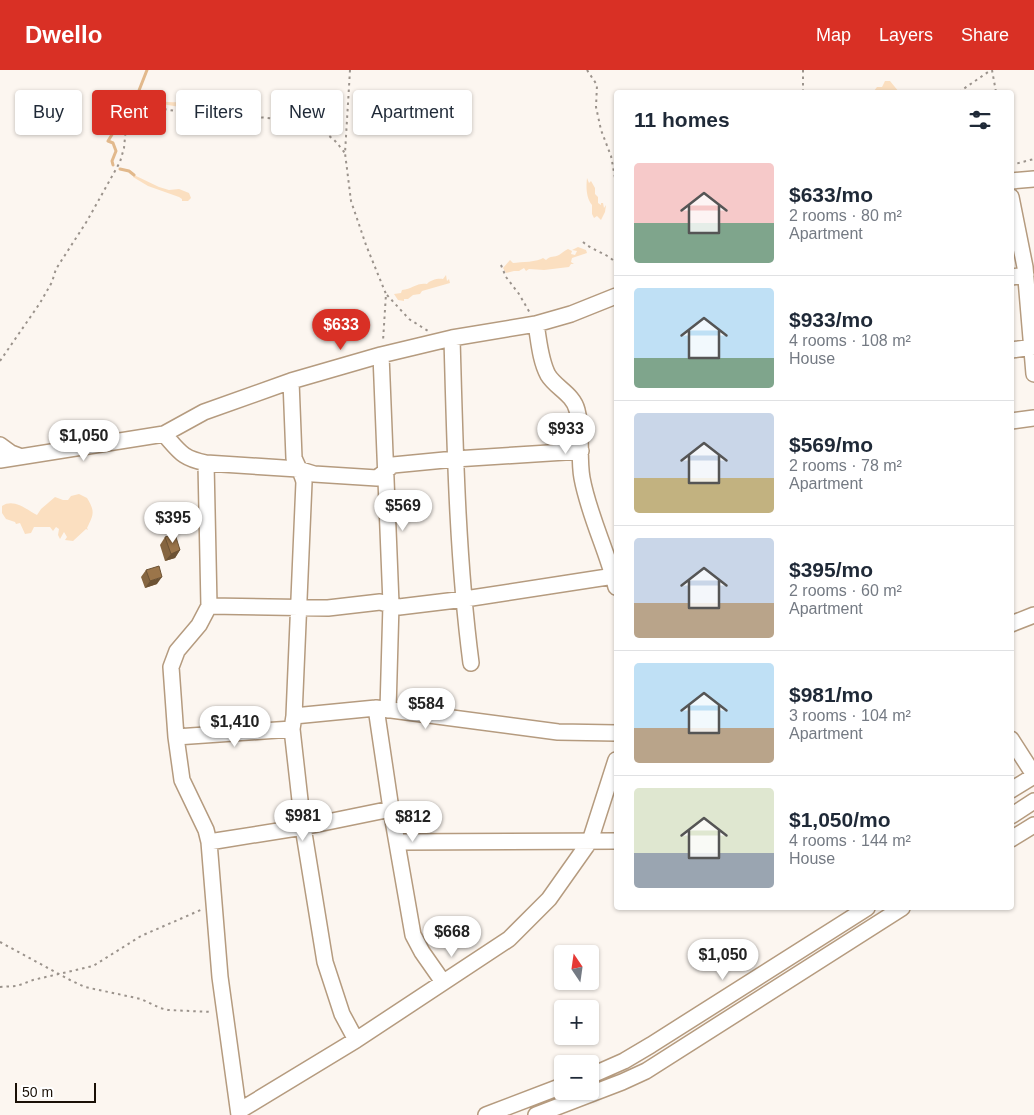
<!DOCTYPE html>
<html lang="en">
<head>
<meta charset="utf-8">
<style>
	body { margin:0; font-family:Helvetica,sans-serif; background:#f2f2f3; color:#1f2937; height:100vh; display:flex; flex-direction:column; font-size:19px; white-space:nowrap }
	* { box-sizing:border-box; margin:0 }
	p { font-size:16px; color:#747a83 }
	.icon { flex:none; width:28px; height:28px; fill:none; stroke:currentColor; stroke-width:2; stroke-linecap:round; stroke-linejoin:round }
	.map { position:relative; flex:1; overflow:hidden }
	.details { position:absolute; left:614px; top:20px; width:400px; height:820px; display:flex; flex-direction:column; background:#fff; border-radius:5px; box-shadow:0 1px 4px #0004 }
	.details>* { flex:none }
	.top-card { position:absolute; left:15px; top:20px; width:475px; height:45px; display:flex; gap:10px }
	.needle { width:32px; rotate:347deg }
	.buttons { position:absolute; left:554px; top:875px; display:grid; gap:10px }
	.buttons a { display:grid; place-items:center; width:45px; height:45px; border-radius:5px; background:#fff; box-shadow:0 1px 4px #0004; font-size:25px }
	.scale { position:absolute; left:15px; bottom:12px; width:81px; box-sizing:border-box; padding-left:5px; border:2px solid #1a1006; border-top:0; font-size:14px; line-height:18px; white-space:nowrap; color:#1a1006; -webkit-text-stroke:4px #fff; paint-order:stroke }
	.price { position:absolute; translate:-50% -42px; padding:0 11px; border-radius:18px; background:#fff; color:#222; font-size:16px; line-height:32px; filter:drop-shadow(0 1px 2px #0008) }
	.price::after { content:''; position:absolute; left:50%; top:30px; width:15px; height:11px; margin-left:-8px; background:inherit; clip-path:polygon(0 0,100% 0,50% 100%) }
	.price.on { background:#d93025; color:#fff }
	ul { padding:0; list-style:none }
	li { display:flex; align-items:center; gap:15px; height:125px; padding:0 20px }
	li+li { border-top:1px solid #e0e1e3 }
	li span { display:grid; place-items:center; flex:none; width:140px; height:100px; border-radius:5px; color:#555 }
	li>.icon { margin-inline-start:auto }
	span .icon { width:60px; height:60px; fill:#fffc; stroke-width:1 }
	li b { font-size:21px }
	h2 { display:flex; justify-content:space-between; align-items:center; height:60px; padding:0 20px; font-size:21px }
	.tag { padding:0 18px; border-radius:5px; background:#fff; box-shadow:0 1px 4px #0004; font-size:18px; line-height:45px }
	.tag.on { background:#d93025; color:#fff }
	header { display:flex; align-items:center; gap:30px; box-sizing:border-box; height:70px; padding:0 25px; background:#d93025; color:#fff }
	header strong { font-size:24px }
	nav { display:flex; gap:28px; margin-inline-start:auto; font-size:18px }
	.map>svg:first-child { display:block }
	.green { fill:#fbdfc0 }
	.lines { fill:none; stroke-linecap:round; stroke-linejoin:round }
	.stream { stroke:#e2b98c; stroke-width:3 }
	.minor-casing { stroke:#b59b7f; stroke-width:18 }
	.path { stroke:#9b938c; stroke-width:2; stroke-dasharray:2.5 4; stroke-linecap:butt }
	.minor { stroke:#fff; stroke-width:15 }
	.wall { fill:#856540 }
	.shaded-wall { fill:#6c5234 }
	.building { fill:#9b754a; stroke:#6c5234 }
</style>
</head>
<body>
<header>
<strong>Dwello</strong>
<nav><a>Map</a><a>Layers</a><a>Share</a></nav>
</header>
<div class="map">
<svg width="1034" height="1045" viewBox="0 0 1034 1045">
	<rect width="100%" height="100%" fill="#fcf6f0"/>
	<path class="green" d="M885,11H890L899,22H875L874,21L877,17H882Z
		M154,29C170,36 190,28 206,35L208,39L204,41L144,31Z
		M134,105L159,117L169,120L179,119L189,123L191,128L188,131H182V129L179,127L148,116L133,107Z
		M587,108L589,113L591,111L595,118V124L598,127V133L601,135V133H603L604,138L606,135L605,142L601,150L597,146L594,148L592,144V135C586,128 586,116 587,108Z
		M578,177L586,180L587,183L572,188L571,192L574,194H571L569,197L544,200L529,199L526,201L524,198L519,201H514L506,203L503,198L510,190L513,193C521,192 538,192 543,188L546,190C551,185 554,188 559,185C562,183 564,181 568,179L572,181L571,184L575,185L577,181L572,180Z
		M446,205L447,211L449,209L450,213L422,221L420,224L413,225L408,229H404V231L398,230L394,224L401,223L402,220C412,219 418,212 427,214C430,210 438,208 443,209Z
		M79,424L87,428C95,441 94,444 87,458L88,460L86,459L73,471L65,470L67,467L64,462L60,469L58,465L59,459L56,457L53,461L50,457H34L31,463L25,464L20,453L16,454L15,452L6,449L2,443V436C14,428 27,440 37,445L41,439L55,427L63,430H68L71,426Z"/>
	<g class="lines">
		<path class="stream" d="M113,95L112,91L116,81L113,73L108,71L138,23L147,0
			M120,99L129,101L134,105"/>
		<defs>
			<path id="minor" d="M1011,111L1034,109
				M1011,127L1025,197L1034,304
				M1011,207L1026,205
				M536,254C539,271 540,290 548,305C556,318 573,324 577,340C583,362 578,386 582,408C589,446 607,480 616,517
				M452,268C455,376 457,485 471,593
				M1011,280L1034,277
				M381,285L391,534L388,640
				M291,311L294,388C297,396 302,403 304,412L294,646L292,659L303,757L325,892L342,944L356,970
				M1011,351L1034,348
				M164,364C180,382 182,388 206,393L298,399L314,404L377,408L393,395L455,389L581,381
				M0,375L11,383L19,386
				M0,390L164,364L204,342L291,311L381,285L452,268L536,254L571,244L616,226
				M206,393L209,536L199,555L177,581L171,597L176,667L182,710L206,760L209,772L220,907L239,1045
				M209,536L328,538L380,532L399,537L465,529L614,506
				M1011,554L1034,545
				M376,638L391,739L413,865L422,882L443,912
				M294,646L376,638L558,662L616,663
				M176,667L292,659
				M1011,669L1034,705
				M1011,720L1034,706
				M1011,746L1034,731
				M1011,769L1034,755
				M209,772L303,757L391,739
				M398,772L616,771
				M590,1006L624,991L651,975L867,838
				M239,1041L356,970L509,869L549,829L590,771L616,690
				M486,1045L562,1016
				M536,1045L622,1012L646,1001L902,838"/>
		</defs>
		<use href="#minor" class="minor-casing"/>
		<path class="path" d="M350,0L345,83L351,131L366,175L386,224L383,271
			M587,0L597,15L596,37L601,60L611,86L616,113
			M803,0V22
			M992,0L996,22
			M959,22L991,0
			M1011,95L1034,89
			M583,172C593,181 607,183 616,193
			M501,195L506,207L519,224L530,243
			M387,225L409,249L428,261
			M0,291L40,233L52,212L56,199L87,151L120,92L124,78L126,57L133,45L142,35C163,39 185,43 206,45C242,47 308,44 335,71C339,75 342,80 345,83
			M0,872L70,910L85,917L141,929L160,938L168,940L212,942
			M0,917L17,916L33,910L93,896L141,866L203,839"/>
		<use href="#minor" class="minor"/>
	</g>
	<path class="wall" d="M165,467L180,480L175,488L165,491L160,475Z
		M146,500L157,514L145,518L141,507Z"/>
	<path class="shaded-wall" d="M180,480L175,488L165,491L171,484Z
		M162,507L157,514L145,518L150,511Z"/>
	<path class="building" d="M175,464L180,480L171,484L165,467Z
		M159,496L162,507L150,511L146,500Z"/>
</svg>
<div class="buttons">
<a><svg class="needle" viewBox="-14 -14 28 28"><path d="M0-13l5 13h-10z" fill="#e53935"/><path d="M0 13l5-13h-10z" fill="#747a83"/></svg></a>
<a>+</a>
<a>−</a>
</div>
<div class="scale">50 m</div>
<b class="price on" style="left:341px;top:281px">$633</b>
<b class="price" style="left:566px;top:385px">$933</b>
<b class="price" style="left:84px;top:392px">$1,050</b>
<b class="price" style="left:403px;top:462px">$569</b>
<b class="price" style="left:173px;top:474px">$395</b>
<b class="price" style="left:426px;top:660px">$584</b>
<b class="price" style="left:235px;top:678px">$1,410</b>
<b class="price" style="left:303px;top:772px">$981</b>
<b class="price" style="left:413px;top:773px">$812</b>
<b class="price" style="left:452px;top:888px">$668</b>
<b class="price" style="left:723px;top:911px">$1,050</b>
<div class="top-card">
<a class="tag">Buy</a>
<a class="tag on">Rent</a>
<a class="tag">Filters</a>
<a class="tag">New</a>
<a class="tag">Apartment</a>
</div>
<section class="details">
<h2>11 homes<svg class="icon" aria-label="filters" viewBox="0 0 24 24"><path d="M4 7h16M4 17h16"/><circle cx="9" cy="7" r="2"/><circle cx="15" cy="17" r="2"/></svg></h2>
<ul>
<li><span style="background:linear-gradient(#f6c9c9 60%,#7fa58c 0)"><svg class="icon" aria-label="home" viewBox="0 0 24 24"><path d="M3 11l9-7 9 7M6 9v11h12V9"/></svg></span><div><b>$633/mo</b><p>2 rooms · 80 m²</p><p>Apartment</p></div></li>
<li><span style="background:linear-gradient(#bfe0f5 70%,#7fa58c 0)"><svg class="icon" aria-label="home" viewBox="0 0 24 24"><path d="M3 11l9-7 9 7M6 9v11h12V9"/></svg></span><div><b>$933/mo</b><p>4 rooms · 108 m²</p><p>House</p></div></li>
<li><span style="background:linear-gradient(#c9d6e8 65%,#c2b280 0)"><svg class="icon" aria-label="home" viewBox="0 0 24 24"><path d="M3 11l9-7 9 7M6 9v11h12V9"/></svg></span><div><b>$569/mo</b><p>2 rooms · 78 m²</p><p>Apartment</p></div></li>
<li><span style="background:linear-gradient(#c9d6e8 65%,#b9a48a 0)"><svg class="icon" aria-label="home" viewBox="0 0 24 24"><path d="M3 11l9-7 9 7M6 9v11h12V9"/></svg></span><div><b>$395/mo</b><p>2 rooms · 60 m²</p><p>Apartment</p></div></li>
<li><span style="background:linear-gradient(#bfe0f5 65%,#b9a48a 0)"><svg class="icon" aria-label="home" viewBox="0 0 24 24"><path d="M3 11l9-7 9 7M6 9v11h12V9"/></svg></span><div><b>$981/mo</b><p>3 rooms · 104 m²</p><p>Apartment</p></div></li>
<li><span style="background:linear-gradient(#dfe7d0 65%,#9aa5b1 0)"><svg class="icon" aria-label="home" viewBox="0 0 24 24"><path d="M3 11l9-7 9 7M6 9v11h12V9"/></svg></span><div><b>$1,050/mo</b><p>4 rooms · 144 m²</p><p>House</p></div></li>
</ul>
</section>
</div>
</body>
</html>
